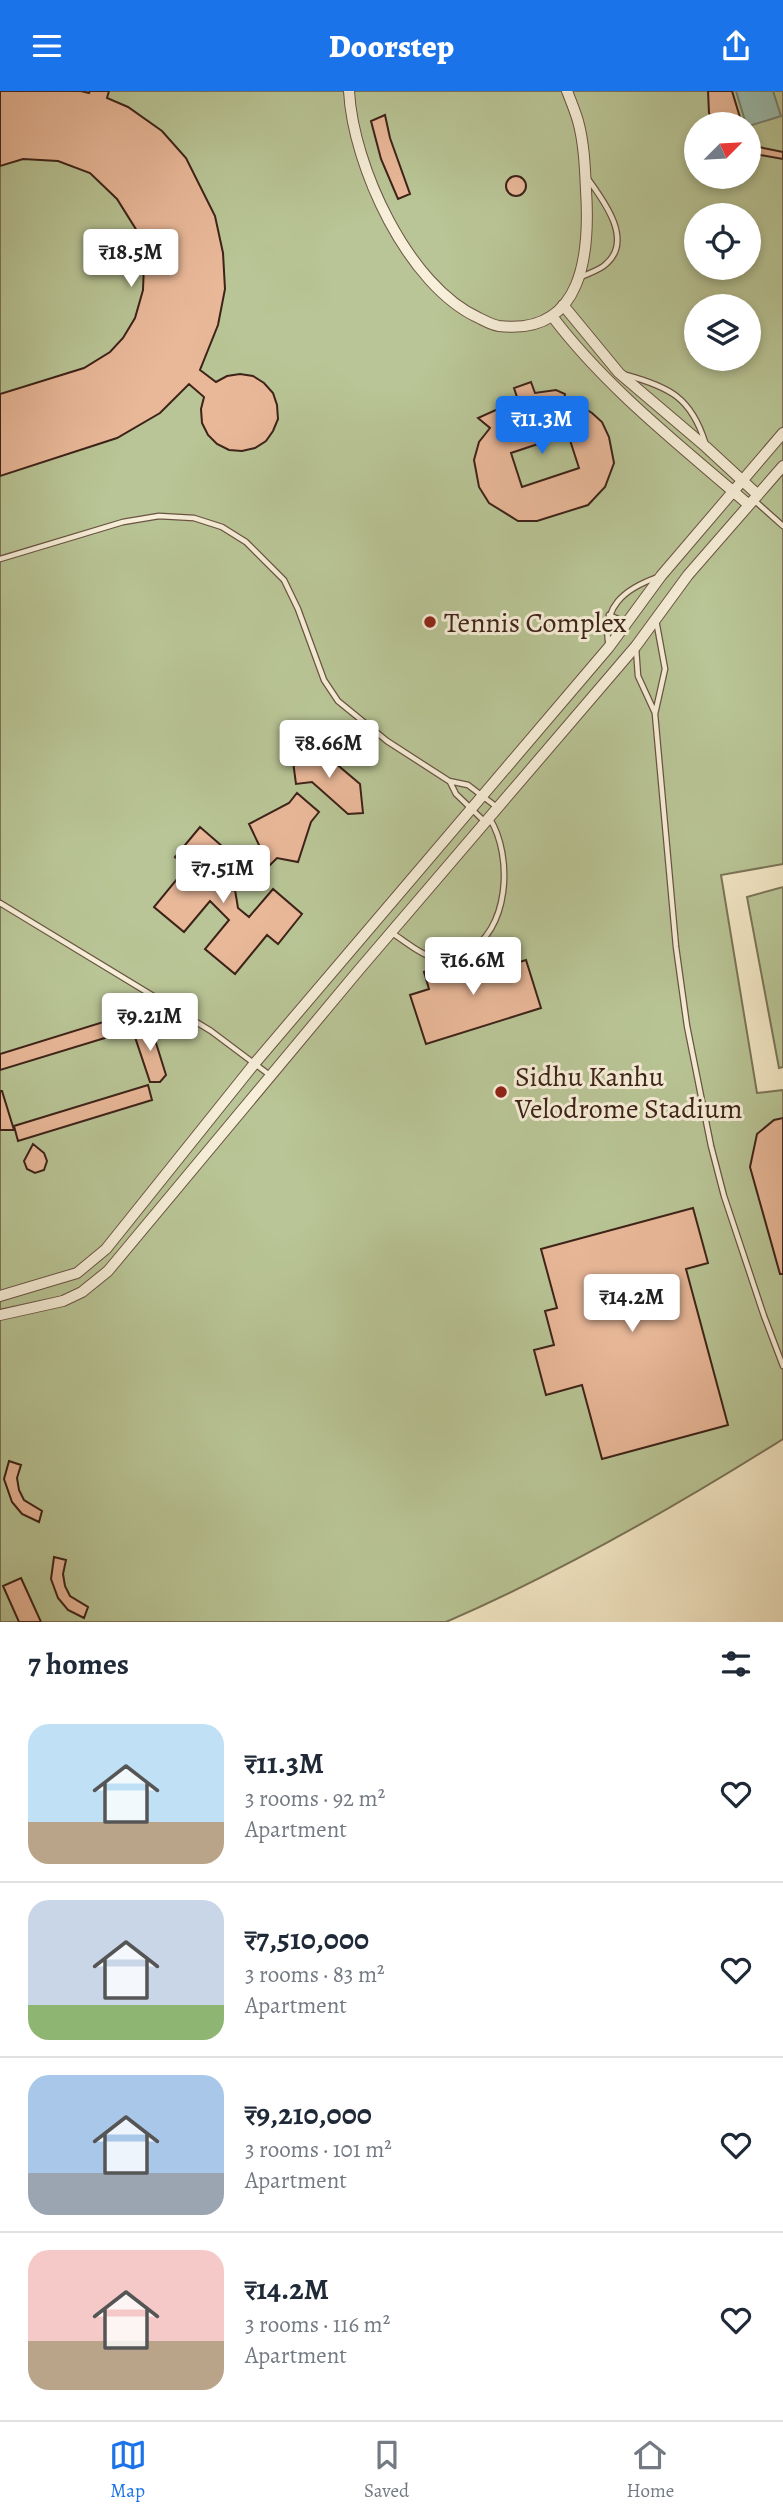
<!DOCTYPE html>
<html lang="en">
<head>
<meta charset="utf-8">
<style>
	body { margin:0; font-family:Alegreya,serif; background:#f6f6f7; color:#1f2937; height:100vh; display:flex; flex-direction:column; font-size:26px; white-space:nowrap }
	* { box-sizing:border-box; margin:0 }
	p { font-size:23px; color:#747a83 }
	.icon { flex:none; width:38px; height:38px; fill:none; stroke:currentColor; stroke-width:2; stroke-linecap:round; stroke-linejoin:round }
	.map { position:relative; height:1531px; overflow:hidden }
	.sheet { display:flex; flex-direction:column; background:#fff; flex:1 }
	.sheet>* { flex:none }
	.needle { width:46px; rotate:66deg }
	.buttons { position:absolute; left:684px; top:21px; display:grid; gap:14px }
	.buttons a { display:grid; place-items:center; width:77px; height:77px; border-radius:50%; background:#fff; box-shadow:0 4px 10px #0003; font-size:35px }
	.price { position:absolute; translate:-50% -60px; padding:0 16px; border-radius:7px; background:#fff; color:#222; font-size:23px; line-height:46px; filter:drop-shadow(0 2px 4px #0008) }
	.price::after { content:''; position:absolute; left:50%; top:42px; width:21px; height:16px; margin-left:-10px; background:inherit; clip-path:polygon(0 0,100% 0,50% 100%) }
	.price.on { background:#1a73e8; color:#fff }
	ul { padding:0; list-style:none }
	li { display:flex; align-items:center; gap:21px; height:175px; padding:0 28px }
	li+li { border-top:2px solid #e0e1e3 }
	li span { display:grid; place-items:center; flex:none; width:196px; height:140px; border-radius:21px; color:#555 }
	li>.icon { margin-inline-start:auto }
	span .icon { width:84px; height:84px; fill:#fffc; stroke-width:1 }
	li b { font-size:30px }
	h2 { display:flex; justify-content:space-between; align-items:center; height:84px; padding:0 28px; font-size:30px }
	header { display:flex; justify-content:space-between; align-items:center; height:91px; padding:0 28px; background:#1a73e8; color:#fff; font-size:32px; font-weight:800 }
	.menu { display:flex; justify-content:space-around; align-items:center; height:98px; border-top:2px solid #e0e1e3; background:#fff; font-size:19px; color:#747a83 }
	.menu a { display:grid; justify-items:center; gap:4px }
	.menu .on { color:#1a73e8 }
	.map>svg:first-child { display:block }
	.green { fill:#b9c596; stroke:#7b7457; stroke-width:2; fill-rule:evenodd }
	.water { fill:#9cc0b1; stroke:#768174; stroke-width:2 }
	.building { fill:#e9b899; stroke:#3d2218; stroke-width:2; fill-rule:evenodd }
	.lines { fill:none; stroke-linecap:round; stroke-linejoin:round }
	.lane-casing { stroke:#6a5343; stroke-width:7 }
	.street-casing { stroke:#6a5343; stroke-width:12 }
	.lane { stroke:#f7efd9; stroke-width:4.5 }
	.street { stroke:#f7efd9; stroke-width:10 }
	.poi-dot { fill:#8f2418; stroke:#f7efd9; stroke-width:2.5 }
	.labels { text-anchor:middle; stroke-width:6; stroke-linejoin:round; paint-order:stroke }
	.poi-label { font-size:28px; fill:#3d2218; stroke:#f7efd9; text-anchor:start }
</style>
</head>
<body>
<header><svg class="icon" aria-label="menu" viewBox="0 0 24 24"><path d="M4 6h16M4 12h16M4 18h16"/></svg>Doorstep<svg class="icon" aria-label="share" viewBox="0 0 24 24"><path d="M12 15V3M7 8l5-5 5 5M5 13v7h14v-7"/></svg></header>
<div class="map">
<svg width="783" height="1531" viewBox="0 0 783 1531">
	<rect width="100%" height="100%" fill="#f3e7c5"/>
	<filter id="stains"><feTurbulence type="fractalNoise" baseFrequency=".00286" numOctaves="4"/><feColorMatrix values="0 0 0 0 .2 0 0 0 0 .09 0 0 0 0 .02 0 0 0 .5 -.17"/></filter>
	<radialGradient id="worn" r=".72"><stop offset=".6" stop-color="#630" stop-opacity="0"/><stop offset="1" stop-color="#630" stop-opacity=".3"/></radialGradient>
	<path class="green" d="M0,0H783V773L721,784L757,1002L783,999V1348C675,1416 563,1480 446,1531H0ZM696,33H749V86H696ZM696,124H749V177H696ZM696,215H749V268H696Z
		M783,796V976L779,977L747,806Z"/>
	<path class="water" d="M736,0H773L781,25L749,35L746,33Z"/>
	<path class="building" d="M0,0H81L89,2L90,0H109L107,7L128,16L162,40L186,67L215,125L223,162L225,198L218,234L200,279L216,291L227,285L240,283L253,285L264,292L273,302L277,314L278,328L273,340L266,350L255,357L242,360L229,359L217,353L208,344L202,332L201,318L204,306L189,293L160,322L117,347L0,385V303L84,277L110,261L123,247L135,227L143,199L144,172L137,140L117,108L90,82L58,70L23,68L0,75Z
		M708,0H732L742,33H715L709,22Z
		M385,24L390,47L410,103L398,108L381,68L371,30Z
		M749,54L783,61V68L749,62Z
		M506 95a10 10 0 1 1 20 0a10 10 0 1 1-20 0Z
		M531,291L535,302L556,299L565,303L564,308L576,312L592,322L602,331L609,346L614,372L605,396L588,414L537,430H518L489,412L479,396L474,369L479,351L490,337L478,327L518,309L514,297ZM568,343L579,377L522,396L511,362Z
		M321,660L360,693L363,722L348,723L312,691L296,693L292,663Z
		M297,702L319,721L311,731L298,771L277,767L266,778H259L253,785L250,763L259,754L249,733L289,712Z
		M200,736L230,762L206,790L219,801L235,799L238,817L249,826L273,798L302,823L278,853L267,844L235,883L205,858L229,829L210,810L184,841L154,816L187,776L175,766Z
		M487,861L493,879L526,869L541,917L426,953L410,904L429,898L424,881Z
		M126,924L131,939L0,979V963Z
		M143,933L151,936L166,984L160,991H150L132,937Z
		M148,994L152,1009L18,1050L14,1035Z
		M0,1000H2L14,1039H0Z
		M783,1027V1183H780L750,1076L757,1043L774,1029Z
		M33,1053L44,1062L47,1070L44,1079L35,1082L27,1078L24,1070Z
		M693,1117L708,1172L686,1178L728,1334L602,1368L582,1294L546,1304L534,1259L554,1254L545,1220L557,1217L541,1158Z
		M9,1370L21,1374L17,1387L19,1399L24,1409L42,1420L39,1431L22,1423L12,1411L4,1388Z
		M54,1466L66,1469L63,1483L65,1495L70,1505L88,1516L84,1527L68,1519L58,1507L51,1488Z
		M21,1487L41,1531H19L3,1495Z"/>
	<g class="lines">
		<defs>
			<path id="lane" d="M581,186C589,182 600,179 606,173C634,149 603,109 588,88
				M626,284C670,296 691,307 705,351
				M755,410L783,435
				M0,468L123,431L159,425L194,427L222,436L246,451L284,489L298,518L324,589L338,610L387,650L449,690L468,694L498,717
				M609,524L627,532
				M656,529L665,578L655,623L676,856L687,935L711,1055L724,1105L764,1225L783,1275
				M609,556C601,516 624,498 658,486
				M636,557L638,585L655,622
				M450,691L456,703L485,731
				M0,812L211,940L271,985
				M392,842C405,850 419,863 434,867C445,869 455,867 465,862C510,841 513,765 490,728"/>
			<path id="street" d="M349,0C353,75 408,195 479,227C485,230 492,234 499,235C584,245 590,161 586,99C585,76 584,52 578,30C575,20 571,10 567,0
				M563,214L619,282L706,356L758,404
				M552,225C607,298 681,355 749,414
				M0,1205L77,1182L106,1158L255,972L609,556L661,485L783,342
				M0,1224L63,1210L82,1201L108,1180L358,880L636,555L688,484L783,375"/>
		</defs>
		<use href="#lane" class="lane-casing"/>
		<use href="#street" class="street-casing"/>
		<use href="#lane" class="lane"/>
		<use href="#street" class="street"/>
	</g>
	<g class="poi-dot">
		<circle cx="430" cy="531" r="7"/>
		<circle cx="501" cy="1001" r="7"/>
	</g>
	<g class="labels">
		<g class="poi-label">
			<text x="444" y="541">Tennis Complex</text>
			<text x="515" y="995">Sidhu Kanhu<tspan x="515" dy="32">Velodrome Stadium</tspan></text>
		</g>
	</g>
	<rect width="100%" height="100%" filter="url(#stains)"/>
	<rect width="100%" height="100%" fill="url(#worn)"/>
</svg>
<div class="buttons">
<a><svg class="needle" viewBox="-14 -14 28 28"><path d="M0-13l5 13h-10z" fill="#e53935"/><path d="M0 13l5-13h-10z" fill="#747a83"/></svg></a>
<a><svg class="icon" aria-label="locate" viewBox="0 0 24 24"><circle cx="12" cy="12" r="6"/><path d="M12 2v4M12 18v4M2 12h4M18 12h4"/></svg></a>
<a><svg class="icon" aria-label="layers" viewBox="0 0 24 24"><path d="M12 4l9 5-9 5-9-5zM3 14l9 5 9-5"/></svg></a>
</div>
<b class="price" style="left:131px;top:198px">₹18.5M</b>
<b class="price on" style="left:542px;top:365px">₹11.3M</b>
<b class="price" style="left:329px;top:689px">₹8.66M</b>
<b class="price" style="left:223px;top:814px">₹7.51M</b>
<b class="price" style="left:473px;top:906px">₹16.6M</b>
<b class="price" style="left:150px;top:962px">₹9.21M</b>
<b class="price" style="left:632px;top:1243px">₹14.2M</b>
</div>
<section class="sheet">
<h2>7 homes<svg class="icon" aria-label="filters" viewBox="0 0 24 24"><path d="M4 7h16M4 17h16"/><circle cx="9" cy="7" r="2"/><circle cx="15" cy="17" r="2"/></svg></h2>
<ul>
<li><span style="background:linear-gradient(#bfe0f5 70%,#b9a48a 0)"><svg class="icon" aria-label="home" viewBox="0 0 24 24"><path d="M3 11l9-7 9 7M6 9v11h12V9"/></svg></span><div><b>₹11.3M</b><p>3 rooms · 92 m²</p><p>Apartment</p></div><svg class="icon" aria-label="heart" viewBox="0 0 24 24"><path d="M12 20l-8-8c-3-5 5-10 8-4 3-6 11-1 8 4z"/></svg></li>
<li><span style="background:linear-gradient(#c9d6e8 75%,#8fb573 0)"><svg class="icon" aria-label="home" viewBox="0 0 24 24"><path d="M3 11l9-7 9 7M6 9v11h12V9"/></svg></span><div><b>₹7,510,000</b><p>3 rooms · 83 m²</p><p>Apartment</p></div><svg class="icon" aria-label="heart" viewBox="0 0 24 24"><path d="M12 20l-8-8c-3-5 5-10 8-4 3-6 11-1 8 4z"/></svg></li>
<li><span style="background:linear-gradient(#a9c7e8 70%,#9aa5b1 0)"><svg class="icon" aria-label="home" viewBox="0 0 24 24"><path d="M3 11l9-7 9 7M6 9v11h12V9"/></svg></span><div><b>₹9,210,000</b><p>3 rooms · 101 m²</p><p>Apartment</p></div><svg class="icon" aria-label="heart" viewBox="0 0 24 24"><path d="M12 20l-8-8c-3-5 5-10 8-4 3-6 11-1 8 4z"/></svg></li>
<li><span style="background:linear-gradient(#f6c9c9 65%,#b9a48a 0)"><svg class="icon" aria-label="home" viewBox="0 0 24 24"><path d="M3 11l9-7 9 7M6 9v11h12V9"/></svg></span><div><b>₹14.2M</b><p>3 rooms · 116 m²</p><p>Apartment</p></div><svg class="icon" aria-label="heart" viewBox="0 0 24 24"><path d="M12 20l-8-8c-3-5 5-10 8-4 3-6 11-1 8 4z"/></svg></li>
</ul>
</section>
<nav class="menu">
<a class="on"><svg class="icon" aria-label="map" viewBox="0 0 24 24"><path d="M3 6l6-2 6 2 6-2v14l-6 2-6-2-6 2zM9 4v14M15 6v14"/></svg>Map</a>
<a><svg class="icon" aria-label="saved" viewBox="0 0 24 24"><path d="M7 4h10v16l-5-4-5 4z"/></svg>Saved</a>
<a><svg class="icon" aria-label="home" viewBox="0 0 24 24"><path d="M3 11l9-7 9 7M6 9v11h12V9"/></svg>Home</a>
</nav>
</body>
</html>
